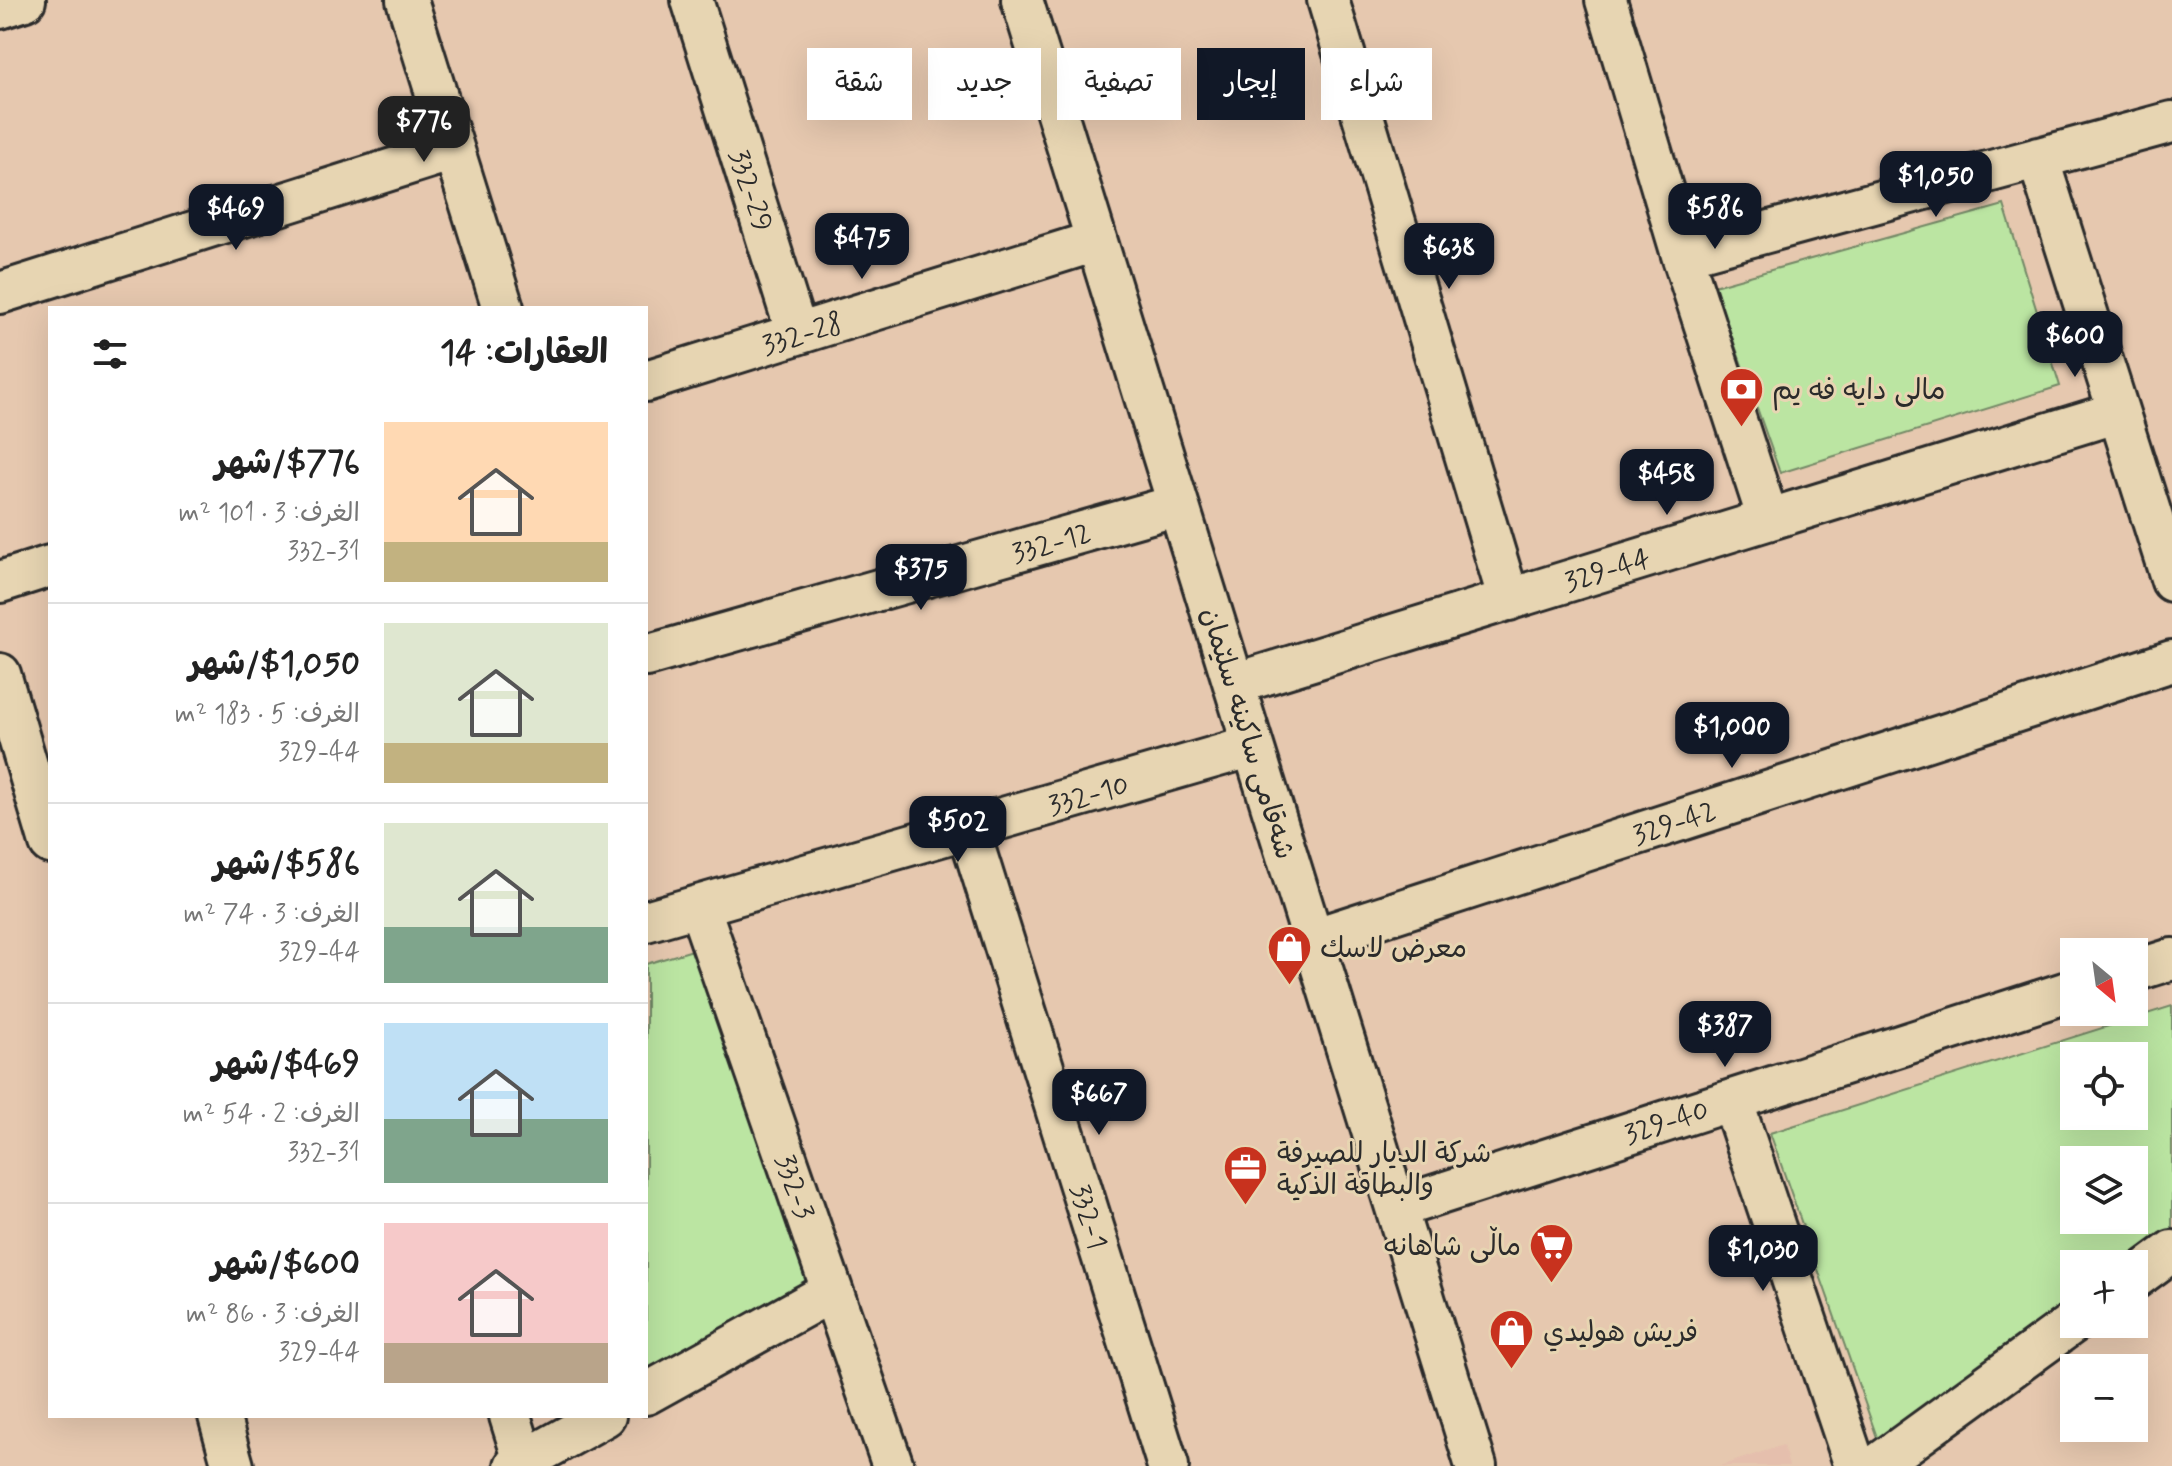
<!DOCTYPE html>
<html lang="ar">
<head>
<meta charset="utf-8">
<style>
	body { margin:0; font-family:Mynerve,"Playpen Sans Arabic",sans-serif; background:#f6f6f6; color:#222; direction:rtl; height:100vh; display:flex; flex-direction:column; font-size:30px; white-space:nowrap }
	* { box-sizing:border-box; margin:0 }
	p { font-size:26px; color:#767676 }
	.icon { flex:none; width:44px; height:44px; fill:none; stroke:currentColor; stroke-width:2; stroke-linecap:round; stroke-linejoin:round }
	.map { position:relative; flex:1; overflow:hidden; direction:ltr }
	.sheet { position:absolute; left:48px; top:306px; width:600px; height:1112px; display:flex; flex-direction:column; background:#fff; border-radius:0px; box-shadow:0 8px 32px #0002; direction:rtl }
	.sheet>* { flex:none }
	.hud { position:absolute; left:672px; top:48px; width:760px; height:72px; direction:rtl; display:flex; gap:16px }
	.needle { width:52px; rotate:151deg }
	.tools { position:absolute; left:2060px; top:938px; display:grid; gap:16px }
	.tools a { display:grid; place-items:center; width:88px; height:88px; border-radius:0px; background:#fff; box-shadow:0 8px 32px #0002; font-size:40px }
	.price { position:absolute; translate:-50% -68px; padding:0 18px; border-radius:16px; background:#111827; color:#fff; font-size:26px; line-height:52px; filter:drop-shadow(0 2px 4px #0008) }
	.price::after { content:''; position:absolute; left:50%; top:48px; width:24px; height:18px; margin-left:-12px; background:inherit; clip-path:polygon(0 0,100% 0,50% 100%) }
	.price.selected { background:#222; color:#fff }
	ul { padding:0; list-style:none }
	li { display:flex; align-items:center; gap:24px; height:200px; padding:0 40px }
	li+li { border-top:2px solid #e0e0e0 }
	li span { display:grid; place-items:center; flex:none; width:224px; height:160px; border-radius:0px; color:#555 }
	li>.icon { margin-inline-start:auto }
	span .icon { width:96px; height:96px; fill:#fffc; stroke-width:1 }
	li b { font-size:34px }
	h2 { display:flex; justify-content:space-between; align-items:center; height:96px; padding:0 40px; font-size:34px }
	.pill { padding:0 28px; border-radius:0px; background:#fff; box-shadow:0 8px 32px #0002; font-size:28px; line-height:72px }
	.pill.selected { background:#111827; color:#fff }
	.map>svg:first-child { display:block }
	.built { fill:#e5bfad }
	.green { fill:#bbe5a2; stroke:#738866; stroke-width:2; fill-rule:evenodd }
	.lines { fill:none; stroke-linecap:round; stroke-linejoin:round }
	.minor-casing { stroke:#2b2b2b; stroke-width:46 }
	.minor { stroke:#e7d5b2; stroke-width:40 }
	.labels { text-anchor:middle; stroke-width:6; stroke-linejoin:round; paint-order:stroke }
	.street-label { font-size:28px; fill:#2b2b2b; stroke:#e7d5b2 }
	.poi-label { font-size:28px; fill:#2b2b2b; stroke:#e7d5b2; text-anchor:start }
</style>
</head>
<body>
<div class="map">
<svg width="2172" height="1466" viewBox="0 0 2172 1466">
	<rect width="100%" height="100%" fill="#e6c8af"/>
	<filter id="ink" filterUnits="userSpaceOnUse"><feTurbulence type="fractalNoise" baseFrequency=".0125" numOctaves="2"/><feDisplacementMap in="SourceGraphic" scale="16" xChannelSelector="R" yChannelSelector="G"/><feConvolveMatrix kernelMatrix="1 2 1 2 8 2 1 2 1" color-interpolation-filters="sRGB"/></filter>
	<g filter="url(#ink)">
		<path class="built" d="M1783,1445L1789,1466H1720Z"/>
		<path class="green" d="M2004,205L2060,386L1780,473L1714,286Z
			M696,949L809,1287L646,1369V964Z
			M2172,1006V1232L2132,1264H2074V1310L1885,1460L1770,1133ZM2074,1056H2134V1116H2074ZM2074,1160H2134V1220H2074Z"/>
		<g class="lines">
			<defs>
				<path id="minor" d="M407,0L503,308
					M692,0L797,334
					M1022,0L1476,1466
					M1328,0L1509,600
					M1606,0L1682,255L1768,519
					M0,8L25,0
					M2038,158L2172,581
					M1682,255L2172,122
					M0,293L453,150
					M646,381L1096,241
					M0,582L50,566
					M646,656L1178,505
					M0,674L50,843
					M1234,684L2118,412
					M968,828L1168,1466
					M699,906L893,1466
					M646,921L1253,746
					M1313,939L2172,661
					M2134,971L2172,959
					M1732,1100L1855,1466
					M1396,1208L2074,990
					M2134,1279L2172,1251
					M646,1394L832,1291
					M219,1416L233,1466
					M510,1416L524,1461
					M515,1466L605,1416
					M1876,1466L2074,1322"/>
			</defs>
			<use href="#minor" class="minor-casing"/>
			<use href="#minor" class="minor"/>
		</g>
	</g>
	<defs>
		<symbol id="bank-pin" viewBox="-11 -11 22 30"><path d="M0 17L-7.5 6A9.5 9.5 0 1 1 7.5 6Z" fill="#c8321e" stroke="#e7d5b2"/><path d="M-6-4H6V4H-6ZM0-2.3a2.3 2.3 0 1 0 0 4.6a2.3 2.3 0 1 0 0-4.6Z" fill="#fff"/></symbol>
		<symbol id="shop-pin" viewBox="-11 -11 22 30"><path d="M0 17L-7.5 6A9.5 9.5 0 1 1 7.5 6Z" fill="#c8321e" stroke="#e7d5b2"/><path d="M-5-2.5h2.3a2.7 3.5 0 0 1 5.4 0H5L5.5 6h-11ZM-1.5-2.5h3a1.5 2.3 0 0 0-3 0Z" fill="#fff"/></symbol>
		<symbol id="office-pin" viewBox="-11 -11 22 30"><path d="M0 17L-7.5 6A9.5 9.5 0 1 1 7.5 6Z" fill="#c8321e" stroke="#e7d5b2"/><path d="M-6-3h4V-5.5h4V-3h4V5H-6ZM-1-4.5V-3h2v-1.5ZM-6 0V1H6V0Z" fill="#fff"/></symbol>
		<symbol id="supermarket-pin" viewBox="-11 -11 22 30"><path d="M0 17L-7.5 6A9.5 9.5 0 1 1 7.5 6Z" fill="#c8321e" stroke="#e7d5b2"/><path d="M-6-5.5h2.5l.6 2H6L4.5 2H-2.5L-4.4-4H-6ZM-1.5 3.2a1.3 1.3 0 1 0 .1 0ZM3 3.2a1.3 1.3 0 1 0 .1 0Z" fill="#fff"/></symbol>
	</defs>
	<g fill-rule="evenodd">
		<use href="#bank-pin" x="1716" y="364" width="51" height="69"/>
		<use href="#shop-pin" x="1264" y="922" width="51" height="69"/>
		<use href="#office-pin" x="1220" y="1142" width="51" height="69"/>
		<use href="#supermarket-pin" x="1526" y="1220" width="51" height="69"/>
		<use href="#shop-pin" x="1486" y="1306" width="51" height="69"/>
	</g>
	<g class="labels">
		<g class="street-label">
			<text transform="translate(752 190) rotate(72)" y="10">332-29</text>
			<text transform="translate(802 333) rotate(-17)" y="10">332-28</text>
			<text transform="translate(1051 542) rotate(-16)" y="10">332-12</text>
			<text transform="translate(1607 569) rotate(-17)" y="10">329-44</text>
			<text transform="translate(1249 733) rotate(73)" y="10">شەقامی ساکینە سلێمان</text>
			<text transform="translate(1088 794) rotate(-16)" y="10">332-10</text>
			<text transform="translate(1674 822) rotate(-18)" y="10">329-42</text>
			<text transform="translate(1666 1121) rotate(-18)" y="10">329-40</text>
			<text transform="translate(796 1186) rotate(71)" y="10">332-3</text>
			<text transform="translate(1090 1216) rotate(73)" y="10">332-1</text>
		</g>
		<g class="poi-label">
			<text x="1772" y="399">مالى دايه فه يم</text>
			<text x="1320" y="957">معرض لاسك</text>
			<text x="1277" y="1162">شركة الديار للصيرفة<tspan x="1277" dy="32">والبطاقة الذكية</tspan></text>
			<text x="1521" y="1255" text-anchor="end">ماڵی شاھانە</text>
			<text x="1543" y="1341">فريش هوليدي</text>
		</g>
	</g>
</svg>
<div class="tools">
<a><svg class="needle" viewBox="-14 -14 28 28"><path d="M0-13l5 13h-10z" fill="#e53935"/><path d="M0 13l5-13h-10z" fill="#767676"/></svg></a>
<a><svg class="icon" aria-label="locate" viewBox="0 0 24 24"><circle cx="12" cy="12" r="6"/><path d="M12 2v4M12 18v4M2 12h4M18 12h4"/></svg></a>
<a><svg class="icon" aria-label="layers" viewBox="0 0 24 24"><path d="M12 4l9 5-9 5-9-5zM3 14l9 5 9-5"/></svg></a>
<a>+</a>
<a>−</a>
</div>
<b class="price selected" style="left:424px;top:164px">$776</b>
<b class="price" style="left:1936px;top:219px">$1,050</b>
<b class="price" style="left:1715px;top:251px">$586</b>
<b class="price" style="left:236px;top:252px">$469</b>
<b class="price" style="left:862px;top:281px">$475</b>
<b class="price" style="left:1449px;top:291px">$638</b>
<b class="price" style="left:2075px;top:379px">$600</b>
<b class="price" style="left:1667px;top:517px">$458</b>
<b class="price" style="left:921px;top:612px">$375</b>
<b class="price" style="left:1732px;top:770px">$1,000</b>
<b class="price" style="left:958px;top:864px">$502</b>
<b class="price" style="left:1725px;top:1069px">$387</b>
<b class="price" style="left:1099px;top:1137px">$667</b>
<b class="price" style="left:1763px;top:1293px">$1,030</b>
<div class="hud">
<a class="pill">شراء</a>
<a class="pill selected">إيجار</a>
<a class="pill">تصفية</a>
<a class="pill">جديد</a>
<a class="pill">شقة</a>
</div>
<section class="sheet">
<h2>العقارات: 14<svg class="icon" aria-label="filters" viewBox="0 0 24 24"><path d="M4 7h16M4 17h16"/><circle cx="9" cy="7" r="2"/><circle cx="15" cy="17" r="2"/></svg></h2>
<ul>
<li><span style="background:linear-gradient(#ffd9b3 75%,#c2b280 0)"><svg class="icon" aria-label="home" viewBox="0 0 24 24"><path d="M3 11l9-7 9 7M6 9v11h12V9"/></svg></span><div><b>$776/شهر</b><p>الغرف: 3 · 101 m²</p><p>332-31</p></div></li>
<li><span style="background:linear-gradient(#dfe7d0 75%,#c2b280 0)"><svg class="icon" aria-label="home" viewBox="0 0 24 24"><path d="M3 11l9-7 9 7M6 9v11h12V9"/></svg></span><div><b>$1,050/شهر</b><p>الغرف: 5 · 183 m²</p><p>329-44</p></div></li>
<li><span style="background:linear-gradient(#dfe7d0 65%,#7fa58c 0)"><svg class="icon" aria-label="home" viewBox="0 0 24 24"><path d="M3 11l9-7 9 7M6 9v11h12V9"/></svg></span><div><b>$586/شهر</b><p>الغرف: 3 · 74 m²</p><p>329-44</p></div></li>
<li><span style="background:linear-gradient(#bfe0f5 60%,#7fa58c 0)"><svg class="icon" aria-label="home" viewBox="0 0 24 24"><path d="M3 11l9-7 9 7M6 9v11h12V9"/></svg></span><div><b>$469/شهر</b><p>الغرف: 2 · 54 m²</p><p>332-31</p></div></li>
<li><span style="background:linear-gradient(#f6c9c9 75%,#b9a48a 0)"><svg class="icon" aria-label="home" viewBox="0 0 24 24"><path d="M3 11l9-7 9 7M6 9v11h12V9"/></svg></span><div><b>$600/شهر</b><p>الغرف: 3 · 86 m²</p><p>329-44</p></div></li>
</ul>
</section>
</div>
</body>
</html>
